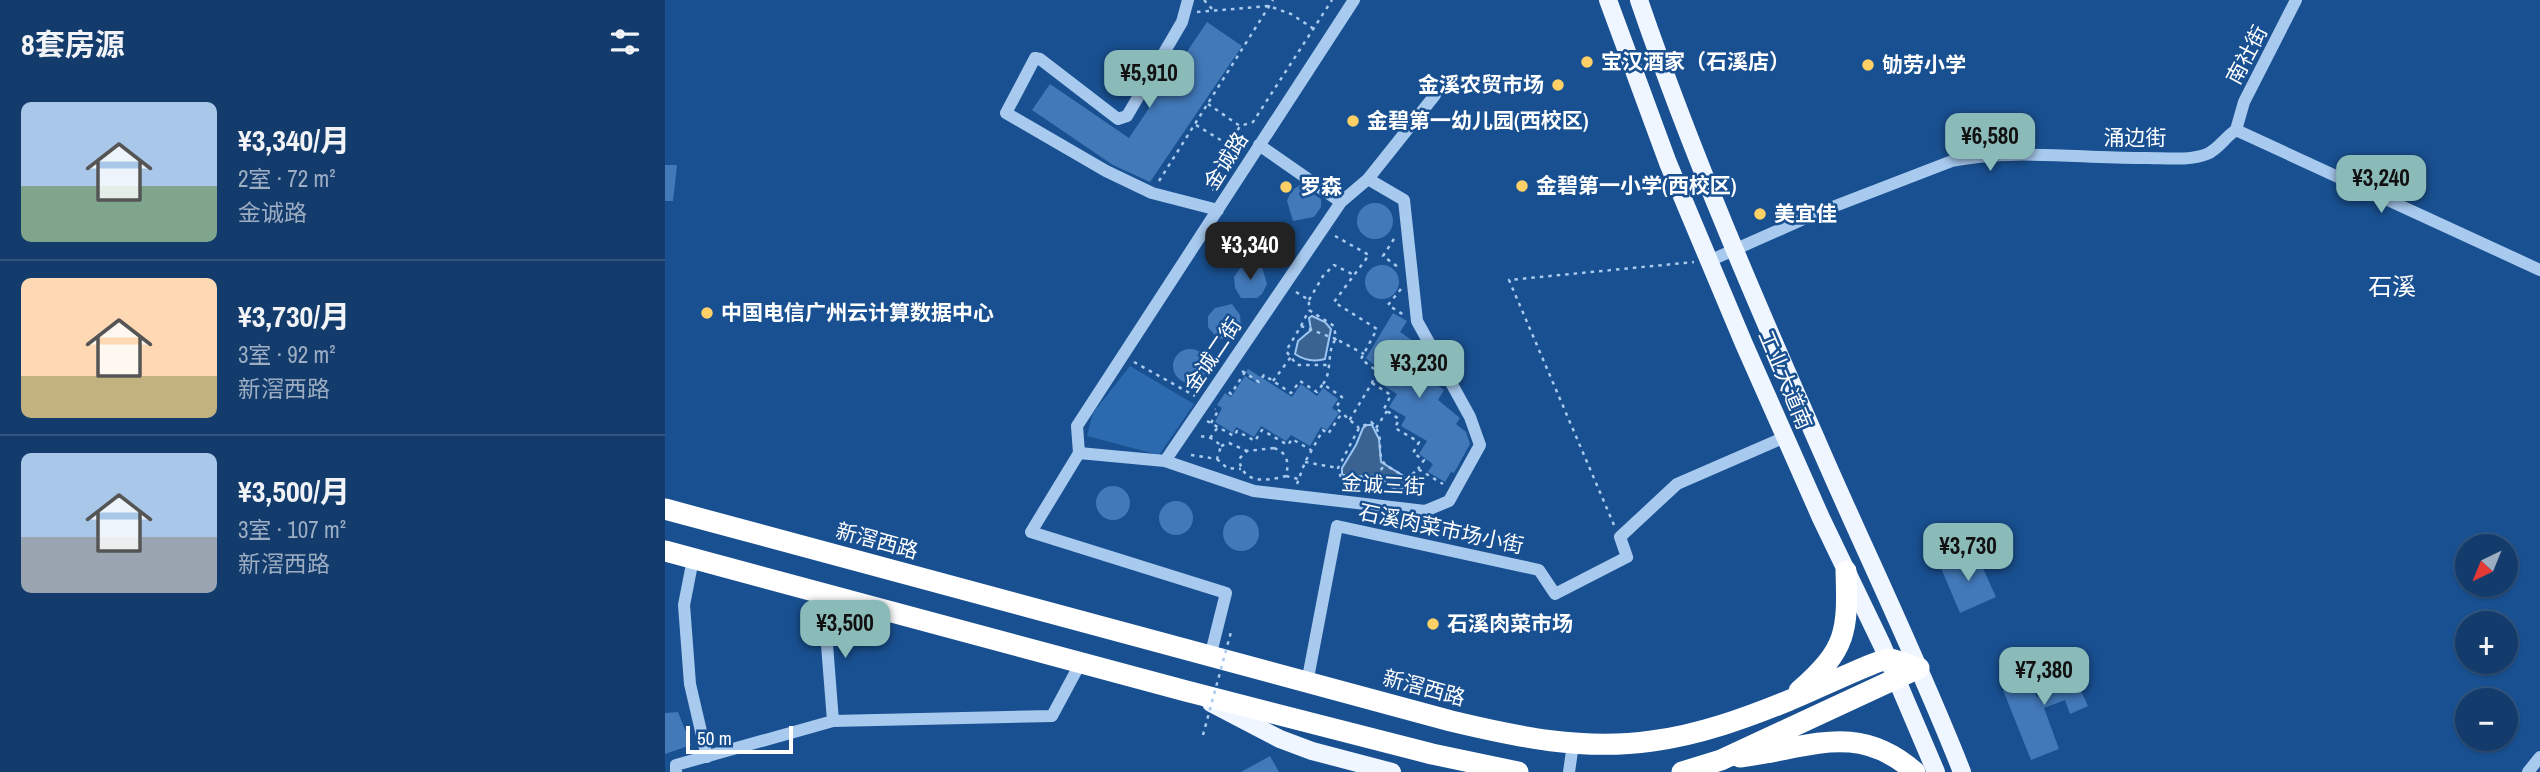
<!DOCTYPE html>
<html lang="zh">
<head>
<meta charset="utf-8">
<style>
	body { margin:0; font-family:"Archivo Narrow","Noto Sans SC",sans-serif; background:#1c4372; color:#f1f3f6; height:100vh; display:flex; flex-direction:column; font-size:26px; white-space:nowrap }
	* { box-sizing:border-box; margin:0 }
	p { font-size:23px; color:#9dadc2 }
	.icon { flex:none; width:38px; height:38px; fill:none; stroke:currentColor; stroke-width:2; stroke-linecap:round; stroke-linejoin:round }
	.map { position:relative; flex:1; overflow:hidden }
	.sheet { display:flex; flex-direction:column; background:#133c6d; width:665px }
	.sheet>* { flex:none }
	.needle { width:46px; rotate:223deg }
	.buttons { position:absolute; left:1790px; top:534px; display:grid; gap:14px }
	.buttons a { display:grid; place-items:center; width:63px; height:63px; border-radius:50%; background:#133c6d; box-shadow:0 2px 5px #0004,0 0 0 2px #325680; font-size:35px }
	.scale { position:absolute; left:21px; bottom:18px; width:107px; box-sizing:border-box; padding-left:7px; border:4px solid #fff; border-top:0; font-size:19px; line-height:24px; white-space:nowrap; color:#fff; -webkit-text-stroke:5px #195091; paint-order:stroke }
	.price { position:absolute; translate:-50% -60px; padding:0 16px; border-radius:14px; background:#8bbbb9; color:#111; font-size:23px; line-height:46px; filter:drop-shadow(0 2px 4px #0008) }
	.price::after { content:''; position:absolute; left:50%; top:42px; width:21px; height:16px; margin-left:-10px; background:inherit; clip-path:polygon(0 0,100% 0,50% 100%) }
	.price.on { background:#222; color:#fff }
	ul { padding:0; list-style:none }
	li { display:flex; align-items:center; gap:21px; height:175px; padding:0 21px }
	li+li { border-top:2px solid #325680 }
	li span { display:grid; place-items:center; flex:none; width:196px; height:140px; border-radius:10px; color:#555 }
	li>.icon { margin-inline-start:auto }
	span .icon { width:84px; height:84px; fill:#fffc; stroke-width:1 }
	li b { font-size:30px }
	h2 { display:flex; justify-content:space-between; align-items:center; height:84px; padding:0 21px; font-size:30px }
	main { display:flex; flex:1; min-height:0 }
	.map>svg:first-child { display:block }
	.green { fill:#2c6aaf }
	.water { fill:#3b6392; stroke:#9bc5f1; stroke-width:2 }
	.building { fill:#4279b9 }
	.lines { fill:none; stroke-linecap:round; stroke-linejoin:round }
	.path { stroke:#a8caef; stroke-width:2.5; stroke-dasharray:3.5 5; stroke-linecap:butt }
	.minor { stroke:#a8caef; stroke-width:12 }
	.major { stroke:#f0f6ff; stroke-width:18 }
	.highway { stroke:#fff; stroke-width:21 }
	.path-bridge { stroke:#a8caef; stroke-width:2.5; stroke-dasharray:3.5 5; stroke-linecap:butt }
	.poi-dot { fill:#ffd066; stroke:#195091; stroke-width:2.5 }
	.labels { text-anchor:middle; stroke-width:5; stroke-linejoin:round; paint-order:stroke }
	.street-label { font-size:21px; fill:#fff; stroke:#195091 }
	.poi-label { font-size:21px; font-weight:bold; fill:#fff; stroke:#195091; text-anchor:start }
	.quarter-label { font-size:24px; fill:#fff; stroke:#195091 }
</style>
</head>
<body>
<main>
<section class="sheet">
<h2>8套房源<svg class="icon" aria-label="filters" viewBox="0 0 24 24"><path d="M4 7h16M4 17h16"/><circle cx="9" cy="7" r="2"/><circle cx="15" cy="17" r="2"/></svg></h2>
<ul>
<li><span style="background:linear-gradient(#a9c7e8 60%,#7fa58c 0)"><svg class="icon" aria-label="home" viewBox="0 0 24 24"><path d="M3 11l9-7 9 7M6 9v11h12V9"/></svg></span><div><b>¥3,340/月</b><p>2室 · 72 m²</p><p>金诚路</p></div></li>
<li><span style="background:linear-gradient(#ffd9b3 70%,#c2b280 0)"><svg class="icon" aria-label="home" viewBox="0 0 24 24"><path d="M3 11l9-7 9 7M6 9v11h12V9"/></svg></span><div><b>¥3,730/月</b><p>3室 · 92 m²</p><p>新滘西路</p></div></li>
<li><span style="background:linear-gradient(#a9c7e8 60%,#9aa5b1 0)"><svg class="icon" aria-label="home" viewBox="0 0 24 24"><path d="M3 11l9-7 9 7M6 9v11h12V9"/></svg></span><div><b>¥3,500/月</b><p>3室 · 107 m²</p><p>新滘西路</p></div></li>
</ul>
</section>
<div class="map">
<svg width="1875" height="772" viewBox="0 0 1875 772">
	<rect width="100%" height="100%" fill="#195091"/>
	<path class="green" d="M465,366L529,404L494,455L422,436L428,413Z"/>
	<path class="water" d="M647,316L660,322L666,329L660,359C649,362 639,360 630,354L633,341L646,330L644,318Z
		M702,425H707L714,439L716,462L737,475L741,482L738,489L732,490C725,486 719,479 712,477C699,472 688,482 677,474V468L691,445L698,428Z"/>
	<path class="building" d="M542,22L577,46L485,182L448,165L367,110L385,84L464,138Z
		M0,165H12L8,201H0Z
		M635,185L656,199V207L649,217L628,221L622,201L626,191Z
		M692 221a18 18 0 1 1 36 0a18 18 0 1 1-36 0Z
		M611,224L623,225L630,240L627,251L614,258L602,257L596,245L597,234L601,229Z
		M700 282a17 17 0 1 1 34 0a17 17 0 1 1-34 0Z
		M585,265L597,267L602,284L597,294L592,298H576L570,288L569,277L575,268Z
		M567,304L575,315L576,327L569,336L564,339H553L543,327V316L550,308Z
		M728,313L742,321L735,332L751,343L744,354L754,360L748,368L779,390L773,400L795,418L791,424L801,432L805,444L789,473L786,472L780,482L763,472L768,464L754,454L762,441L736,426L741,417L724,407L732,394L711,381L715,370L701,358Z
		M508 366a17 17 0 1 1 34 0a17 17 0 1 1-34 0Z
		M583,369L627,397L636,384L652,396L658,388L673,399L667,408L674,413L662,430L656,427L645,446L626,435L621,441L596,426L589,437L571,427L568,433L550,422L557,408L552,405L560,393L566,397L580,376L592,384L581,372Z
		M431 503a17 17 0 1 1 34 0a17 17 0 1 1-34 0Z
		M494 518a17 17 0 1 1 34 0a17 17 0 1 1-34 0Z
		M558 533a18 18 0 1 1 36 0a18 18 0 1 1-36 0Z
		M1311,553L1331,597L1295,613L1276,568Z
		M1398,652L1423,706L1405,714L1400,700L1379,708L1394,749L1366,760L1338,690L1364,682L1372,697L1394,689L1382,658Z
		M13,712L26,745L0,754V713Z
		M605,756L614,772H576Z"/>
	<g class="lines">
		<path class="path" d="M539,0L549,11
			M532,12L604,6L626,14L652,31
			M543,104L575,126
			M531,125L564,145
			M494,181L608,0
			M548,191L566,158L564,145L575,126L588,122L667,0
			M670,236L704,255L669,302L712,329L696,359L712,371L707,383L684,421
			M729,239L718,256L733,267
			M736,289L723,305L739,315
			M631,292L644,300V310L669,326L671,339L636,326L621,351L632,365H664
			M644,300L658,276L669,265L689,275
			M636,326L644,310
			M752,349L750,353L757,358
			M469,362L530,396
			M577,371L594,382L599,375L626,393L635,381L652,392L658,384L677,397L671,408L694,428
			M608,381L626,357
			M707,383L726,395L719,409L734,419L730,428L754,442L748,453L759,460L753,469
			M658,384C668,371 661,351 671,339L699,354
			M564,392L566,394L580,372
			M542,421L569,436L572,431L590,441L597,430L623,445L627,439L646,450
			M706,422C720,435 712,446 717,460C721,469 736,470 742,482L740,490L731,491C725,487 718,479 711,477C698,473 689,484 676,478L673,468L694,428Z
			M546,423L553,411L550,409
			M711,428L722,411
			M545,438L553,427
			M556,446L564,443L582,451
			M609,448C623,453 624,463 621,476C602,481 578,485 574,459L582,451Z
			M526,455L552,459L556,446C549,439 543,435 533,437
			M552,459L562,468L576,469
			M640,462L673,468
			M621,476L633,479
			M711,477L720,464
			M741,480L753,469L778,484
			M632,484L640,462L658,430L663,434L677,413
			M949,525L844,280L1029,262"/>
		<path class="minor" d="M523,0L517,22L462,116L453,119L375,59L370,58L341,113L441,171L487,193L553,210
			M1571,130L1875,270
			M1571,130L1579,102L1631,0
			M594,145L676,202L703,179
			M1044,261L1152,213L1287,161C1349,148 1419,159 1482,158C1500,158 1525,161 1542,154C1554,149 1560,137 1571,130
			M414,453L500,461L589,491L760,511L784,501L815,445L805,417L752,321L739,200L703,179L770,95
			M414,453L412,426L689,0
			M414,453L366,532L561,593L545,657
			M500,461L676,202
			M28,559L19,605L25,684L42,757
			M642,683L672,526L874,570L890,594L962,557L955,537L1012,484L1120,437
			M168,721L161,632L170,596
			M11,772V765L168,721L387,716L416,662
			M904,772L908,744
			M1863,772L1875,757"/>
		<path class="major" d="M943,0L1003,163L1079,344L1156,518L1217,645L1271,772
			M974,0C1027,155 1093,307 1159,457C1205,562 1255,665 1297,772
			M546,703L615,739L647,751L727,772"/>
		<path class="highway" d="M0,509L786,721C853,737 918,751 987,741C1034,735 1081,718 1125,700C1141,694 1213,659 1224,659C1233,660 1245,666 1254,668
			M0,551L521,691L767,754L853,772
			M1134,691C1182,649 1183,632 1181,571
			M1075,757C1143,749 1191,720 1250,772
			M1017,772L1056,760L1254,668"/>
		<path class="path-bridge" d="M538,735L566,632"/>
	</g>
	<g class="poi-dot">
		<circle cx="922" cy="62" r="7"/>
		<circle cx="1203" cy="65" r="7"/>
		<circle cx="893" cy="85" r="7"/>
		<circle cx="688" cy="121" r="7"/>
		<circle cx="857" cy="186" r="7"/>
		<circle cx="621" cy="187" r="7"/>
		<circle cx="1095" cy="214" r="7"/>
		<circle cx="42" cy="313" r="7"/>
		<circle cx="768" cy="624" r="7"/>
	</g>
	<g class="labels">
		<g class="street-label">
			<text transform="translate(1582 55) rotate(-62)" y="7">南社街</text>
			<text x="1470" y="145">涌边街</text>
			<text transform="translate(561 161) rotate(-58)" y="7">金诚路</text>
			<text transform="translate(548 355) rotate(-56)" y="7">金诚二街</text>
			<text transform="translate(1120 380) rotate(67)" y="7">工业大道南</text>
			<text transform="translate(718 485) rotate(3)" y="7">金诚三街</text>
			<text transform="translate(776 529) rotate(12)" y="7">石溪肉菜市场小街</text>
			<text transform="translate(212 541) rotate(15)" y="7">新滘西路</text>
			<text transform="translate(759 688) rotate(15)" y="7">新滘西路</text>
		</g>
		<g class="poi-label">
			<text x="936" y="69">宝汉酒家（石溪店）</text>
			<text x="1217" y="72">劬劳小学</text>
			<text x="879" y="92" text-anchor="end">金溪农贸市场</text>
			<text x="702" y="128">金碧第一幼儿园(西校区)</text>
			<text x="871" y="193">金碧第一小学(西校区)</text>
			<text x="635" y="194">罗森</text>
			<text x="1109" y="221">美宜佳</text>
			<text x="56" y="320">中国电信广州云计算数据中心</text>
			<text x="782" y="631">石溪肉菜市场</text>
		</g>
		<g class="quarter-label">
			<text x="1727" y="295">石溪</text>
		</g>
	</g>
</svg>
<div class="buttons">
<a><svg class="needle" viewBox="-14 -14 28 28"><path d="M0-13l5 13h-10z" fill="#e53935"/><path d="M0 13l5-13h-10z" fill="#9dadc2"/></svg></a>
<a>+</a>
<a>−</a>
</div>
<div class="scale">50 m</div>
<b class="price" style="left:484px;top:110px">¥5,910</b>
<b class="price" style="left:1325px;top:173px">¥6,580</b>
<b class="price" style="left:1716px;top:215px">¥3,240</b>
<b class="price on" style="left:585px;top:282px">¥3,340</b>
<b class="price" style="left:754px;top:400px">¥3,230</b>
<b class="price" style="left:1303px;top:583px">¥3,730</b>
<b class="price" style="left:180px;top:660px">¥3,500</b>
<b class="price" style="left:1379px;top:707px">¥7,380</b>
</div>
</main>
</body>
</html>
